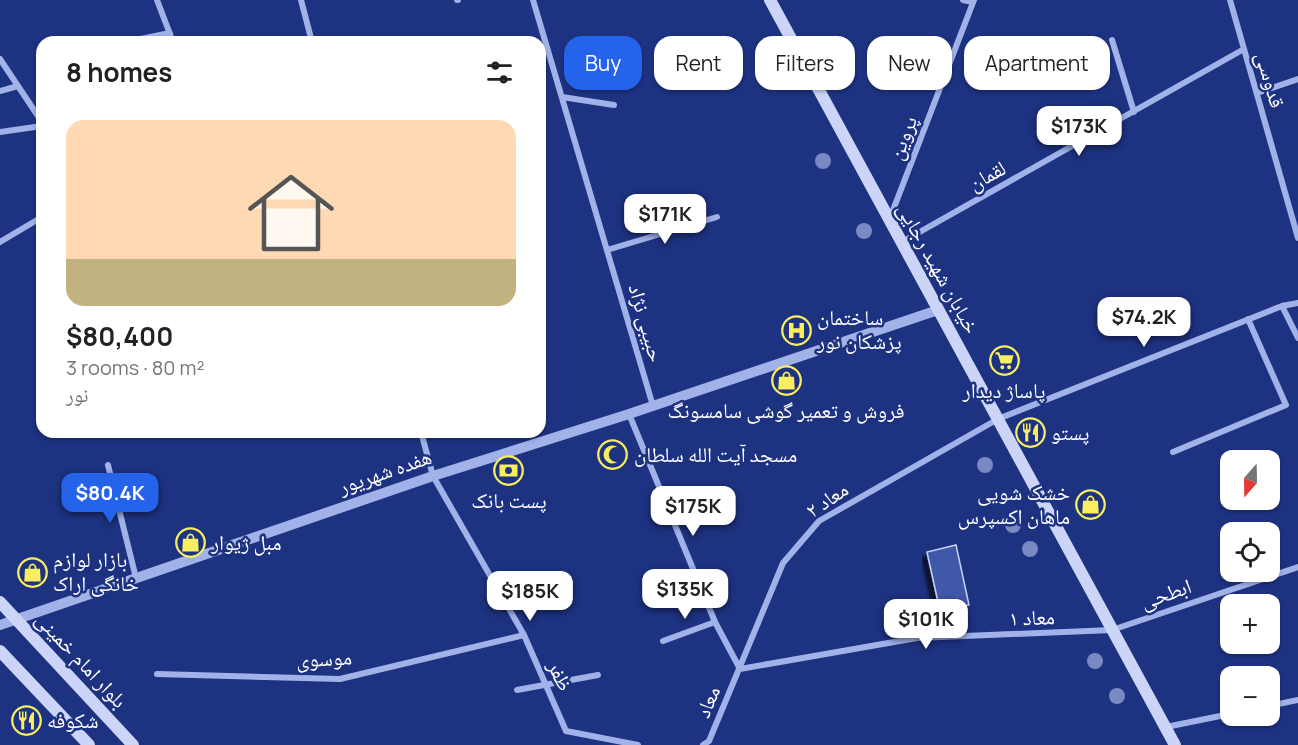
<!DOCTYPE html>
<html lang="en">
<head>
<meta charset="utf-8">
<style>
	body { margin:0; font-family:Manrope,"Noto Naskh Arabic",sans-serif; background:#f6f6f6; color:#222; height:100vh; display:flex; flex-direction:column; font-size:22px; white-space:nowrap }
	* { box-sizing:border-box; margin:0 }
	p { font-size:20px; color:#767676 }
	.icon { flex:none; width:33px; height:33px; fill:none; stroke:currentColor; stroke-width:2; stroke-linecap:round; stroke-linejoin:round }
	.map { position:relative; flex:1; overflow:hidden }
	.sheet { position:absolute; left:36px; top:36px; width:510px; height:402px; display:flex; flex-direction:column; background:#fff; border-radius:18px; box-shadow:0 2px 4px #0004 }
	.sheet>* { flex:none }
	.top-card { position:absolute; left:564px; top:36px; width:570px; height:54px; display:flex; gap:12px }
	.needle { width:39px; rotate:200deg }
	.tools { position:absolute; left:1220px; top:450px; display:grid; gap:12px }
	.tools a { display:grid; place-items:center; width:60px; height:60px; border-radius:12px; background:#fff; box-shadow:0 2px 4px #0004; font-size:30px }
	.price { position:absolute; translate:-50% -51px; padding:0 14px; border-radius:12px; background:#fff; color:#222; font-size:20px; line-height:39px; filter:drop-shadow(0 2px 3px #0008) }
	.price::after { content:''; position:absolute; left:50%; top:36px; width:18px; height:14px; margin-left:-9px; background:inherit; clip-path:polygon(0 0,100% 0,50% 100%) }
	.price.selected { background:#2563eb; color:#fff }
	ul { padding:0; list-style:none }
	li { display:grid; align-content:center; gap:12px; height:318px; padding:0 30px }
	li+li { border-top:2px solid #e0e0e0 }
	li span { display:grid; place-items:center; height:186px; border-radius:18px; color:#555 }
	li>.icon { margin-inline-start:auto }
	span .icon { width:108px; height:108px; fill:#fffc; stroke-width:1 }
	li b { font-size:26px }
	h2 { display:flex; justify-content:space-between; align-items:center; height:72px; padding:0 30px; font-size:26px }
	.pill { padding:0 21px; border-radius:18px; background:#fff; box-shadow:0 2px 4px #0004; font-size:21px; line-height:54px }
	.pill.selected { background:#2563eb; color:#fff }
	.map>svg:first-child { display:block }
	.building { fill:#4158a8; stroke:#c5d1f7; stroke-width:1.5; filter:url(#shadow) }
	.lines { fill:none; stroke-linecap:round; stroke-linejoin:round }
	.minor { stroke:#a1b2e9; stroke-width:6 }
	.tertiary { stroke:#a1b2e9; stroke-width:10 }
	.secondary { stroke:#ccd5f7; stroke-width:12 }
	.tree { fill:#7989c1 }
	.labels { text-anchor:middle; stroke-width:5; stroke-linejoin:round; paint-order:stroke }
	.street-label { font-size:21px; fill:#fff; stroke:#1d3280 }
	.poi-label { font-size:21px; fill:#fff; stroke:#1d3280; text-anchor:start }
</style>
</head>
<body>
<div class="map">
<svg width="1298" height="745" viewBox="0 0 1298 745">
	<defs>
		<filter id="shadow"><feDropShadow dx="-5.5" dy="5.5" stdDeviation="1.5" flood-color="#0009"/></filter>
	</defs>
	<rect width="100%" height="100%" fill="#1d3280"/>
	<path class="building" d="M956,545L969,605L940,611L927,552Z"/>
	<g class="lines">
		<path class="minor" d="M157,0L173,42
			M301,0L312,42
			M457,0H458
			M533,0L653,406
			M963,0L973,2
			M1230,0L1298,238
			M1112,40L1134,112
			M126,42L170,33
			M0,59L42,122
			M0,91L18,86
			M1257,93L1298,79
			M562,97L614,105
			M0,132L42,126
			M890,218L974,0
			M0,242L42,217
			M902,242L1244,49
			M607,250L717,217
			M1282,306L1298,338
			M629,414L715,622L740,669
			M421,432L433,476L524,635L566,731L638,745
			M1173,452L1286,405L1248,319
			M108,465L136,578
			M663,641L715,622
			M740,669L917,638L1112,630L1298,567
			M157,674L340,679L524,635
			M517,690L598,675
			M1269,706L1298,700
			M1166,727L1230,714
			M703,745L709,741L783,563L819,521L998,419L1282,306L1298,303"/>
		<path class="tertiary" d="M0,625L433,476L629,414L938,310"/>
		<path class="secondary" d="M770,0L1175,745
			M0,602L133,745
			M0,651L89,745"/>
	</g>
	<g class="tree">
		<circle cx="781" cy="67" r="8"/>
		<circle cx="823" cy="161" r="8"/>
		<circle cx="864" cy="231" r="8"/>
		<circle cx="985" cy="465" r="8"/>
		<circle cx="1013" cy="525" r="8"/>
		<circle cx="1030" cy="549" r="8"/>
		<circle cx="1095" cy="661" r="8"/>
		<circle cx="1117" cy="696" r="8"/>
	</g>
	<defs>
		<symbol id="hospital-ring" viewBox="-11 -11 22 22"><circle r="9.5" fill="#1d3280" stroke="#f9ee5f" stroke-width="1.5"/><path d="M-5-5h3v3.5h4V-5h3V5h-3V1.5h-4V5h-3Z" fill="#f9ee5f"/></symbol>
		<symbol id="supermarket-ring" viewBox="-11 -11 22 22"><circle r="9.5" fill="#1d3280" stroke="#f9ee5f" stroke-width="1.5"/><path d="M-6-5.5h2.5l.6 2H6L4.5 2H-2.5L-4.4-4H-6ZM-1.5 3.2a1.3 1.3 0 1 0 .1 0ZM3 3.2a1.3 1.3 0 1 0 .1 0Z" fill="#f9ee5f"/></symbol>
		<symbol id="shop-ring" viewBox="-11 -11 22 22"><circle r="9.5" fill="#1d3280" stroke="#f9ee5f" stroke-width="1.5"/><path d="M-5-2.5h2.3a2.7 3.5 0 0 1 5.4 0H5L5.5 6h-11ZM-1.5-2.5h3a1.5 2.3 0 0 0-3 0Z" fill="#f9ee5f"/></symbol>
		<symbol id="restaurant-ring" viewBox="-11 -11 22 22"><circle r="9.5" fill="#1d3280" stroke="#f9ee5f" stroke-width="1.5"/><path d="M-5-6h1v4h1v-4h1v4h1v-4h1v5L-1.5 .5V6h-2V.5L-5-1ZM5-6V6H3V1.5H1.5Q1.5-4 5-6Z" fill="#f9ee5f"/></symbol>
		<symbol id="mosque-ring" viewBox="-11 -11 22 22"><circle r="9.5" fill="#1d3280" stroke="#f9ee5f" stroke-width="1.5"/><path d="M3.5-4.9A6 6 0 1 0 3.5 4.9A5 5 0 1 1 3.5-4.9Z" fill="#f9ee5f"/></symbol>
		<symbol id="bank-ring" viewBox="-11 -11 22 22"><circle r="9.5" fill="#1d3280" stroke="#f9ee5f" stroke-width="1.5"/><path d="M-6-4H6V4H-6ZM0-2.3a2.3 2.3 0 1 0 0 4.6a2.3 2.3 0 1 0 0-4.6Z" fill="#f9ee5f"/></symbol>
	</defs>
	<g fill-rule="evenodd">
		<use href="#hospital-ring" x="780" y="314" width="33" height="33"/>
		<use href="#supermarket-ring" x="988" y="344" width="33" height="33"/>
		<use href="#shop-ring" x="770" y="364" width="33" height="33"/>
		<use href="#restaurant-ring" x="1014" y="416" width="33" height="33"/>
		<use href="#mosque-ring" x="596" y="438" width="33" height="33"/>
		<use href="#bank-ring" x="492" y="454" width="33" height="33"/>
		<use href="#shop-ring" x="1074" y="488" width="33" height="33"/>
		<use href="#shop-ring" x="174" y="526" width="33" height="33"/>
		<use href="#shop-ring" x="16" y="556" width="33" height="33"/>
		<use href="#restaurant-ring" x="10" y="704" width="33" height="33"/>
	</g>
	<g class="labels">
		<g class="street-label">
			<text transform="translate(1270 80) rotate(74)" y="7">قدوسی</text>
			<text transform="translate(903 138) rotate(-69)" y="7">پروین</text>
			<text transform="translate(987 176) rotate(-29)" y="7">لقمان</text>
			<text transform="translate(938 268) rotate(61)" y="7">خیابان شهید رجایی</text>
			<text transform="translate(646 323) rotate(74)" y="7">حبیبی نژاد</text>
			<text transform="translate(385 472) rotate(-19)" y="7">هفده شهریور</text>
			<text transform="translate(827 500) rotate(-34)" y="7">معاد ۲</text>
			<text transform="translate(1166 594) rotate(-19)" y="7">ابطحی</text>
			<text transform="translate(1032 618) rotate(-2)" y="7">معاد ۱</text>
			<text transform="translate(324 659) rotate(-3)" y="7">موسوی</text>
			<text transform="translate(81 660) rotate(47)" y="7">بلوار امام خمینی</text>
			<text transform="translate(560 676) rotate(66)" y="7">ظفر</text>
			<text transform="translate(708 702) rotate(-67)" y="7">معاد</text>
		</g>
		<g class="poi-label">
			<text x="817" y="325">ساختمان<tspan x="817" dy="24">پزشکان نور</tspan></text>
			<text x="1004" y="398" text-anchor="middle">پاساژ دیدار</text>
			<text x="786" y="418" text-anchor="middle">فروش و تعمیر گوشی سامسونگ</text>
			<text x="1051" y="440">پستو</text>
			<text x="634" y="462">مسجد آیت الله سلطان</text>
			<text x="1070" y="500" text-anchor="end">خشک شویی<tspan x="1070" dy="24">ماهان اکسپرس</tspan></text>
			<text x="509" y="508" text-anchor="middle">پست بانک</text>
			<text x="211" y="550">مبل ژیوار</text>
			<text x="53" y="567">بازار لوازم<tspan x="53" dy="24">خانگی اراک</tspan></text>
			<text x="47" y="728">شکوفه</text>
		</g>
	</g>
</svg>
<div class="tools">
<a><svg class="needle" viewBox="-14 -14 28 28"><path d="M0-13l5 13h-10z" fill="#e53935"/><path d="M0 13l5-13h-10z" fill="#767676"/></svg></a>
<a><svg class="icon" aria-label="locate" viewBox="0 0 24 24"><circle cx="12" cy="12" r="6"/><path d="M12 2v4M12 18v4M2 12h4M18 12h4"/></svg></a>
<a>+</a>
<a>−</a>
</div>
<b class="price" style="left:1079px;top:157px">$173K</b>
<b class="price" style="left:665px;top:245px">$171K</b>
<b class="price" style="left:1144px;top:348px">$74.2K</b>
<b class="price selected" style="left:110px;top:524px">$80.4K</b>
<b class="price" style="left:693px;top:537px">$175K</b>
<b class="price" style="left:685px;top:620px">$135K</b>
<b class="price" style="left:530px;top:622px">$185K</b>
<b class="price" style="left:926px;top:650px">$101K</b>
<div class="top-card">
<a class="pill selected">Buy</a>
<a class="pill">Rent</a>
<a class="pill">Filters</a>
<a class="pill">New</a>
<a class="pill">Apartment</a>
</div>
<section class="sheet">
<h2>8 homes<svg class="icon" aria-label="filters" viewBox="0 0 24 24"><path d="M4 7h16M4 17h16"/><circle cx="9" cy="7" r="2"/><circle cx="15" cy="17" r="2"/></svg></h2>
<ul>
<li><span style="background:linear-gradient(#ffd9b3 75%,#c2b280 0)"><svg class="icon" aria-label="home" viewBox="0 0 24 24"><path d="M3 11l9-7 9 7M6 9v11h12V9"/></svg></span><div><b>$80,400</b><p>3 rooms · 80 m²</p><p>نور</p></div></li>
</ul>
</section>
</div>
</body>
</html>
